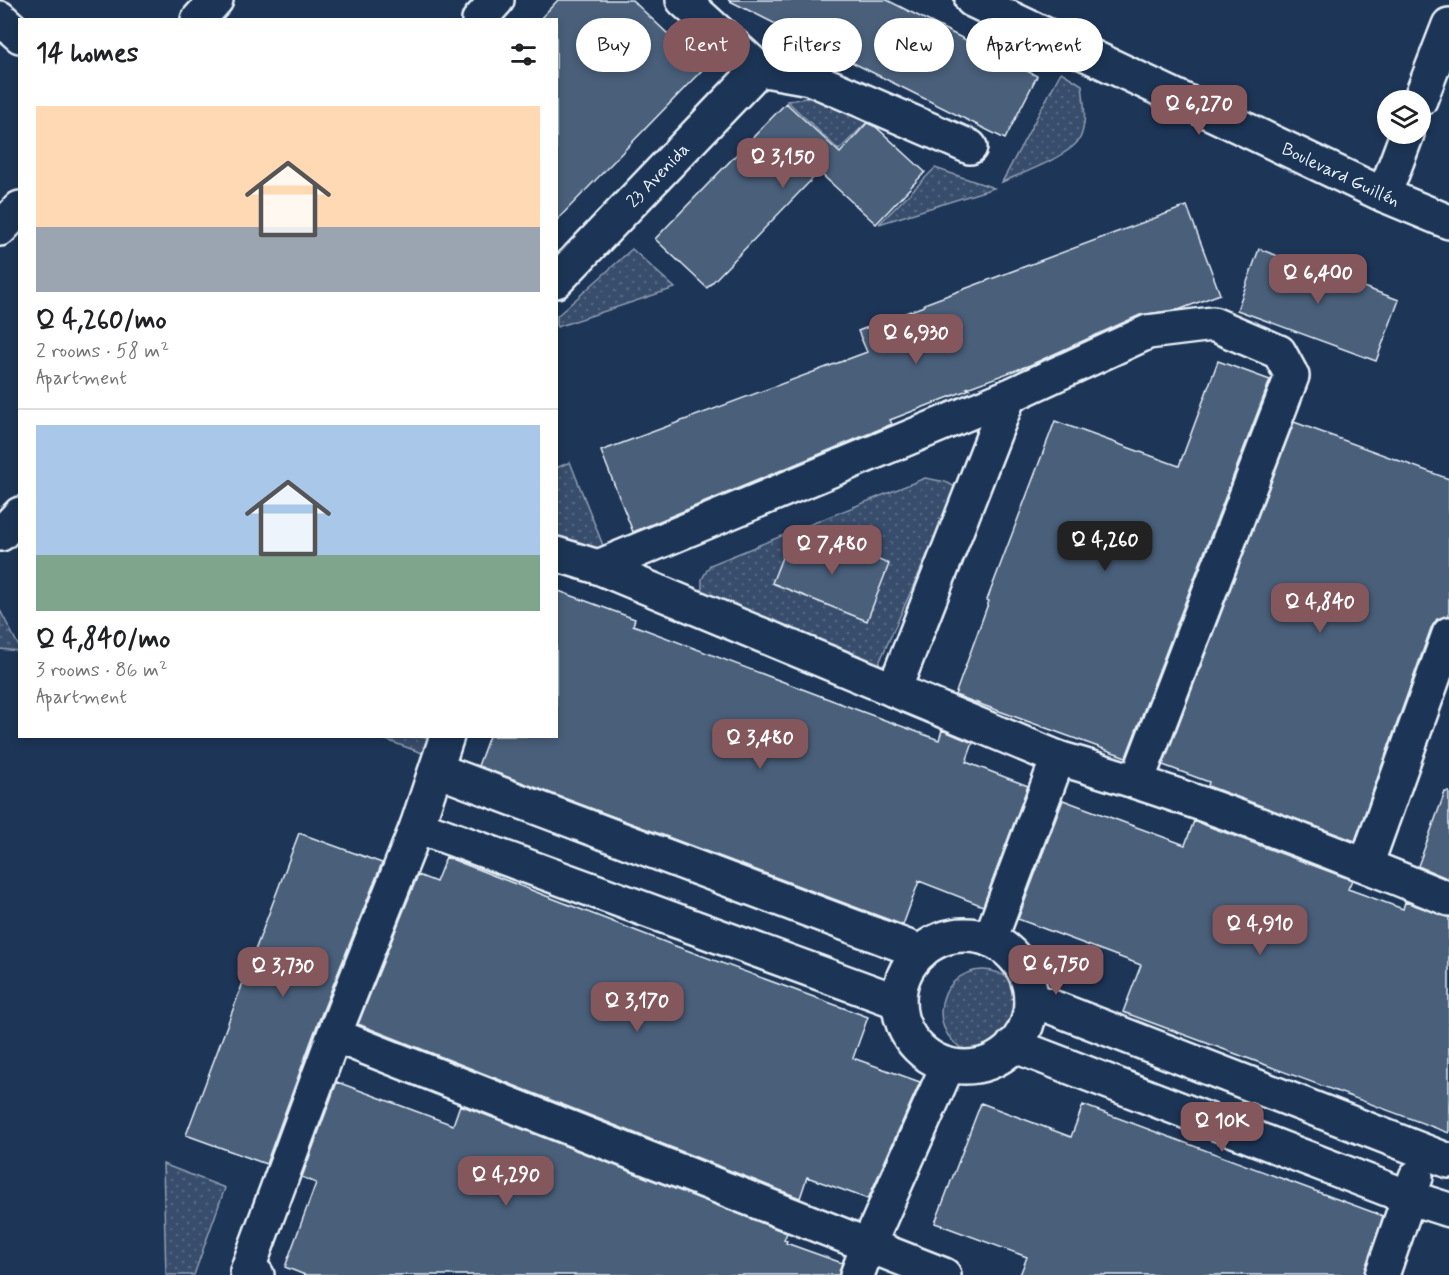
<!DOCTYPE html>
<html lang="en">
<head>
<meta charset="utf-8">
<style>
	body { margin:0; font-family:Mynerve,sans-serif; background:#f2f2f2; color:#202124; height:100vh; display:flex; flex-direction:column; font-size:22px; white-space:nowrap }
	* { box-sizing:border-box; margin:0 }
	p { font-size:20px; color:#757577 }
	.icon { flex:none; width:33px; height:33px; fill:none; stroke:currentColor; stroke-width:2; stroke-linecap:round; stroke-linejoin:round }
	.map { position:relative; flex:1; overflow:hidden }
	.panel { position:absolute; left:18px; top:18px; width:540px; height:720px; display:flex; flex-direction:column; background:#fff; border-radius:0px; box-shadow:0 3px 9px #0003 }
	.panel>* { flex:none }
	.hud { position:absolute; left:576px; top:18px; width:570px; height:54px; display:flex; gap:12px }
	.controls { position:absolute; left:1377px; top:90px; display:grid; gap:12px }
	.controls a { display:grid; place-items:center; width:54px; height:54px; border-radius:50%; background:#fff; box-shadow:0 3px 9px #0003; font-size:30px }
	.price { position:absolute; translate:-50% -51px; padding:0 14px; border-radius:12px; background:#84575d; color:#fff; font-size:20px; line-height:39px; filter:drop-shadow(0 2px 3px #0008) }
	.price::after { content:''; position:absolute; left:50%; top:36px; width:18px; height:14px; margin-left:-9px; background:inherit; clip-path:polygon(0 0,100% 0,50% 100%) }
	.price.current { background:#222; color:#fff }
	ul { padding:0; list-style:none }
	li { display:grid; align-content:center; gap:12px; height:318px; padding:0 18px }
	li+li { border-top:2px solid #e0e0e0 }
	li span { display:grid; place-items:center; height:186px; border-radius:0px; color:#555 }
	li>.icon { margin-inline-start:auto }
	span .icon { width:108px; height:108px; fill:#fffc; stroke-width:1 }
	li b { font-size:26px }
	h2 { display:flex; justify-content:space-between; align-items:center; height:72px; padding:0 18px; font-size:26px }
	.chip { padding:0 21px; border-radius:27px; background:#fff; box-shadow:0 3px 9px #0003; font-size:21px; line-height:54px }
	.chip.current { background:#84575d; color:#fff }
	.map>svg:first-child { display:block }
	.grass { fill:url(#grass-dots); stroke:#909fb2; stroke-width:1.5 }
	.building { fill:#495e7a; stroke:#e8f1f8; stroke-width:1.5 }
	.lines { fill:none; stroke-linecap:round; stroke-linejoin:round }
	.minor-casing { stroke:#e8f1f8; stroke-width:38 }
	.major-casing { stroke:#e8f1f8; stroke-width:38 }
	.minor { stroke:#1d3557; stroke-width:33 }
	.major { stroke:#1d3557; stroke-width:33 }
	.labels { text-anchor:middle; stroke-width:4.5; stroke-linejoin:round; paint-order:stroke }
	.street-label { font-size:18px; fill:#e8f1f8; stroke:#1d3557 }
</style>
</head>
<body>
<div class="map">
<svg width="1449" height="1275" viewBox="0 0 1449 1275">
	<defs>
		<pattern id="grass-dots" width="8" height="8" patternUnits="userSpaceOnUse" patternTransform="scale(1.5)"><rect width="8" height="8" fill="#374d6c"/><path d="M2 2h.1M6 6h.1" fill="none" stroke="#546782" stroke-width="1.8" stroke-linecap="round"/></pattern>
	</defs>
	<rect width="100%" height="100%" fill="#1d3557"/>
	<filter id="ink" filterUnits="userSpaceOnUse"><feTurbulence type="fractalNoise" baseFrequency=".0167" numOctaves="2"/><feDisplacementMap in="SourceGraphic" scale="12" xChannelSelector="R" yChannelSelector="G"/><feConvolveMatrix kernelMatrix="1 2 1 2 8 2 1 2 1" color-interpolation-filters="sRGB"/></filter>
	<g filter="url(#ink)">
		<path class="grass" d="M1061,72L1082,85C1084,102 1087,120 1081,136C1074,155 1020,174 1002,182Z
			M812,97L868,121L839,150L787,101Z
			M935,168L994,188L879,224Z
			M632,249L675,288L557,327V316Z
			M570,462L606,553L557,548L556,468Z
			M925,478L946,482L957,488L879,663L702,593V579L710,565Z
			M0,610L19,647V651L0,649Z
			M378,737H440L436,758Z
			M941 1012a42 42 0 1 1 84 0a42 42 0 1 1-84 0Z
			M163,1164L225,1188L194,1275H166Z"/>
		<path class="building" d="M558,0H632L704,68L556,221V20L541,18Z
			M728,0H887L1037,76L1005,139Z
			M786,103L840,153L867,123L876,127L925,172L876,224L819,172L707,288L655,239Z
			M1187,206L1220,294L1181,309L1140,315L1030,365L967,388L970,389L890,420L892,424L633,532L601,451L867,352L858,331L924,306V304Z
			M1259,249L1399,300L1376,361L1237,310Z
			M1218,361L1270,380L1126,757L955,695L989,601L987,600L1055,421L1179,466Z
			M1294,422L1449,479V616L1437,619L1431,628L1355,841L1208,786L1209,782L1163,765Z
			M790,537L822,549L826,539L889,564L867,621L772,583Z
			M556,590L635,619L633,625L863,712L939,740L942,730L973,743L966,762L1028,786L983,906L919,881L903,925L478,766L489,736H556Z
			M1445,792H1449V879L1418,866Z
			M1063,800L1185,845L1194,821L1352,880L1348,889L1403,909L1405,902L1449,917V1133L1123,1012L1141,965L1018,919Z
			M299,833L382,863L316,1028L266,1164L186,1135Z
			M446,857L670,944L868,1017L853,1058L920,1082L868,1199L807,1177L800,1198L358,1024L418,875L436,882Z
			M337,1082L453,1125L460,1105L787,1233L784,1240L787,1241L786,1243L842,1263L839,1275H305L285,1267L316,1183L302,1177Z
			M981,1103L1071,1137L1083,1105L1383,1216L1364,1275H1020L1027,1257L935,1223Z"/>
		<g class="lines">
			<defs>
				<g id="minor">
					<path d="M683,0L759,69L810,78L970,147"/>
					<path d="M0,18L20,36"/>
					<path d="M198,20L216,0"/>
					<path d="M479,20L497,0"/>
					<path d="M1420,100L1449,25"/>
					<path d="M1384,195L1407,134"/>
					<path d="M0,229L20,208"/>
					<path id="s1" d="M556,281L759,69"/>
					<path d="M1,534L20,514"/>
					<path d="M556,554L598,567L1058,758C1191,796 1321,847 1449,899"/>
					<path d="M598,567L1009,396L1148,332L1213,324L1279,352L1292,376L1137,781"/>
					<path d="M894,690L1009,396"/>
					<path d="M437,770L921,952"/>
					<path d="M417,826L899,1002"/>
					<path d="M1366,865L1449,634"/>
					<circle cx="965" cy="1001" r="66"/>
					<path d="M990,940L1058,758"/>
					<path d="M1031,999L1449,1161"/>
					<path d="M334,1035L944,1275"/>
					<path d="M1013,1045L1408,1197L1449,1210"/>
					<path d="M257,1275L247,1271L334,1035L417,826L447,736"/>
					<path d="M857,1275L868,1246L948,1065"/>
					<path d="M1382,1275L1416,1177"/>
				</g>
				<g id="major">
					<path id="s2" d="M972,0L1384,195L1449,222"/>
				</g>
			</defs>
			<use href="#minor" class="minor-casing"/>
			<use href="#major" class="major-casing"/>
			<use href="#minor" class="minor"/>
			<use href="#major" class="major"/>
		</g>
	</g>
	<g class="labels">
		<g class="street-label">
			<text dy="6" stroke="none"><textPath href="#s2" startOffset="408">Boulevard Guillén</textPath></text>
			<text dy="6" stroke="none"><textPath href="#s1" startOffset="147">23 Avenida</textPath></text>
		</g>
	</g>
</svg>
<div class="controls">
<a><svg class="icon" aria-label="layers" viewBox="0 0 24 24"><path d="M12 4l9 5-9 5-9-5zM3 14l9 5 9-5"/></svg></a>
</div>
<b class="price" style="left:1199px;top:136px">Q 6,270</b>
<b class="price" style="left:783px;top:189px">Q 3,150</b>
<b class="price" style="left:1318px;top:305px">Q 6,400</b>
<b class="price" style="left:916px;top:365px">Q 6,930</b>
<b class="price current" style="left:1105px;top:572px">Q 4,260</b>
<b class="price" style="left:832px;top:576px">Q 7,480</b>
<b class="price" style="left:1320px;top:634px">Q 4,840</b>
<b class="price" style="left:760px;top:770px">Q 3,480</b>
<b class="price" style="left:1260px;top:956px">Q 4,910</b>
<b class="price" style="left:1056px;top:996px">Q 6,750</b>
<b class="price" style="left:283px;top:998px">Q 3,730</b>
<b class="price" style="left:637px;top:1033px">Q 3,170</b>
<b class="price" style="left:1222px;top:1153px">Q 10K</b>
<b class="price" style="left:506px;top:1207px">Q 4,290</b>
<div class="hud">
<a class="chip">Buy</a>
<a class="chip current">Rent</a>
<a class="chip">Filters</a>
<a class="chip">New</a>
<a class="chip">Apartment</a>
</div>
<section class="panel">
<h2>14 homes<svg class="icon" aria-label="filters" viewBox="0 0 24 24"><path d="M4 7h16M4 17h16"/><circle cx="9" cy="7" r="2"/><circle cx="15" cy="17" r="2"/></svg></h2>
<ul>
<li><span style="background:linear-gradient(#ffd9b3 65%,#9aa5b1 0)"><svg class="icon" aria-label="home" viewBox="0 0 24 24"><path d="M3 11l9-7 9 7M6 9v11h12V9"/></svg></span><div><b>Q 4,260/mo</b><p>2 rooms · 58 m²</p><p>Apartment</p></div></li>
<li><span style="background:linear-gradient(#a9c7e8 70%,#7fa58c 0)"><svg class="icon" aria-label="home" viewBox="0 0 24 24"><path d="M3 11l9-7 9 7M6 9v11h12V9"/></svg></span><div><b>Q 4,840/mo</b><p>3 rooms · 86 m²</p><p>Apartment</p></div></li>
</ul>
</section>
</div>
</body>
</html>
